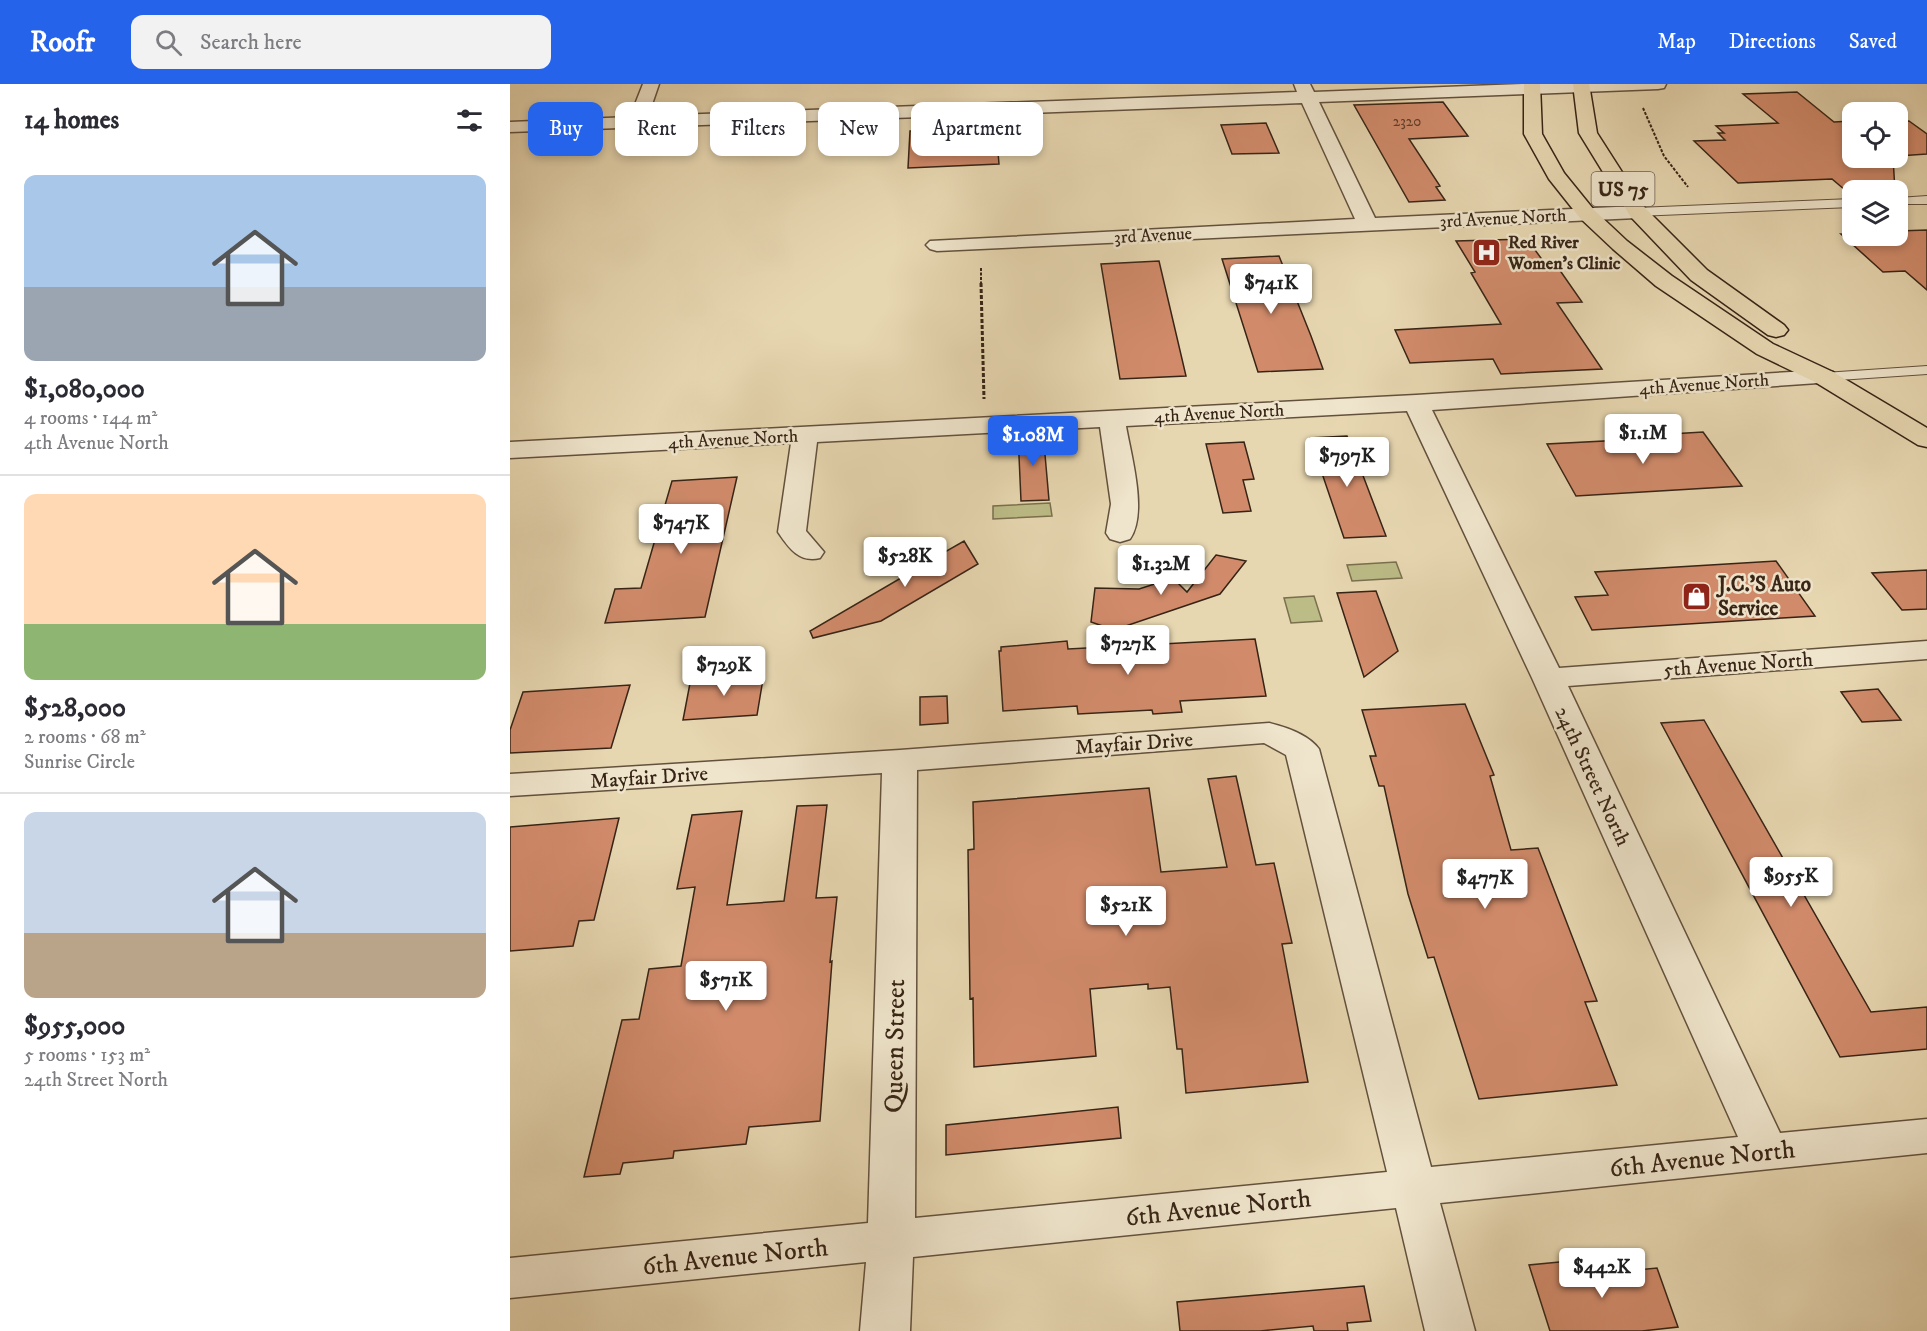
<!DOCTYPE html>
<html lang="en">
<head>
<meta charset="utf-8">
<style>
	body { margin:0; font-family:"IM FELL DW Pica",serif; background:#f2f2f3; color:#2b2b33; height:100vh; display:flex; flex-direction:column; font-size:22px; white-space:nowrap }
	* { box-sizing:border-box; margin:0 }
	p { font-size:20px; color:#7c7c81 }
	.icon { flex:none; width:33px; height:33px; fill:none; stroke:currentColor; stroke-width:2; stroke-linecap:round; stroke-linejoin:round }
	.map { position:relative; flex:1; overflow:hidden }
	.drawer { display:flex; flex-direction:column; background:#fff; width:510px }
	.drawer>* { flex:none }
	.banner { position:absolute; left:18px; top:18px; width:570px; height:54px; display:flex; gap:12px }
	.tools { position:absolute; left:1332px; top:18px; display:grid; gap:12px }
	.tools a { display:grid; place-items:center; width:66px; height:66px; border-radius:12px; background:#fff; box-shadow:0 3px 9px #0003; font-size:30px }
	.price { position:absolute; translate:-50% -51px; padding:0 14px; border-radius:6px; background:#fff; color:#222; font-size:20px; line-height:39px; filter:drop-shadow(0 2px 3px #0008) }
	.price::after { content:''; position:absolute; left:50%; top:36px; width:18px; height:14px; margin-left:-9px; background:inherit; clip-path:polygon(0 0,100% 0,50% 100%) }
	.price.current { background:#2563eb; color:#fff }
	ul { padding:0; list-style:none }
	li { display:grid; align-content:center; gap:12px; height:318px; padding:0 24px }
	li+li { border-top:2px solid #e1e1e2 }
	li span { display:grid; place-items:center; height:186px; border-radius:12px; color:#555 }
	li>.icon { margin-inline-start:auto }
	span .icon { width:108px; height:108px; fill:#fffc; stroke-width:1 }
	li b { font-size:26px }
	h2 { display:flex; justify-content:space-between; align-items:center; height:72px; padding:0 24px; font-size:26px }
	.chip { padding:0 21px; border-radius:12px; background:#fff; box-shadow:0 3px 9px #0003; font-size:21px; line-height:54px }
	.chip.current { background:#2563eb; color:#fff }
	header { display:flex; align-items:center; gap:36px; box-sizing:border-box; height:84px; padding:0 30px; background:#2563eb; color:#fff }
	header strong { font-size:28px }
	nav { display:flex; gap:33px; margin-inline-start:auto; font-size:21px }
	.search { width:420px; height:54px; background:#f2f2f3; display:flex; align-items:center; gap:15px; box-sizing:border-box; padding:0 21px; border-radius:12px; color:#7c7c81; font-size:22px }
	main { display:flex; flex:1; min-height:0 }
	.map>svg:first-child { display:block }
	.green { fill:#bcbc87; stroke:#7a704e; stroke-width:1.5 }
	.building { fill:#d18b6b; stroke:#372416; stroke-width:1.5 }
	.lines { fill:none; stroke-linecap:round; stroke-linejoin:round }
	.lane-casing { stroke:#63513d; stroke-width:2 }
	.street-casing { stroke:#63513d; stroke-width:3 }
	.primary-casing { stroke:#372416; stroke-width:3 }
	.path-far1 { stroke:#372416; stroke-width:2; stroke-dasharray:3 1.5; stroke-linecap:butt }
	.path { stroke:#372416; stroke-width:3; stroke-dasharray:4 2; stroke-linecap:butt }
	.lane { fill:#efe5cc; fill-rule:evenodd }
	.street { fill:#efe5cc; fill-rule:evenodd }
	.primary { fill:#e7d7b1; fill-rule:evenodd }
	.labels { text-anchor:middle; stroke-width:5; stroke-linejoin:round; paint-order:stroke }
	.far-number-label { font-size:15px; fill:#5e3e2b }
	.far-street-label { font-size:18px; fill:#372416; stroke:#efe5cc }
	.far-poi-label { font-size:18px; font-weight:bold; fill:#372416; stroke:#efe5cc; text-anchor:start }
	.shield { fill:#efe5cc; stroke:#6e5e4d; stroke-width:1.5 }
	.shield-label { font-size:20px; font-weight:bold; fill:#372416 }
	.poi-label { font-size:21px; font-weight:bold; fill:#372416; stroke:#efe5cc; text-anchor:start }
	.street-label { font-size:21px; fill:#372416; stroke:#efe5cc }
	.near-street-label { font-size:26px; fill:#372416; stroke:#efe5cc }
</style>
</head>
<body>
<header>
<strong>Roofr</strong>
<div class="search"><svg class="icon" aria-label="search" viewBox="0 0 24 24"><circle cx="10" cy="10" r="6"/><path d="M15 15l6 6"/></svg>Search here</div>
<nav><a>Map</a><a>Directions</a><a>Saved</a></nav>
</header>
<main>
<section class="drawer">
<h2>14 homes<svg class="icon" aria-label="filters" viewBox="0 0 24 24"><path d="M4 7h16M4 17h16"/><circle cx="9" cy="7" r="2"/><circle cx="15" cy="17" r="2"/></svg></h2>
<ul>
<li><span style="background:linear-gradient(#a9c7e8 60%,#9aa5b1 0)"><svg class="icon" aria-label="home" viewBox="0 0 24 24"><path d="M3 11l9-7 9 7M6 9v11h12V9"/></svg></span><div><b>$1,080,000</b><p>4 rooms · 144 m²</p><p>4th Avenue North</p></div></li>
<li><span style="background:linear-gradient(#ffd9b3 70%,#8fb573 0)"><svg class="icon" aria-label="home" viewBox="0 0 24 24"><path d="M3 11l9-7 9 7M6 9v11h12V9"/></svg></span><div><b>$528,000</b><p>2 rooms · 68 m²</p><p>Sunrise Circle</p></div></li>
<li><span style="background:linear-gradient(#c9d6e8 65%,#b9a48a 0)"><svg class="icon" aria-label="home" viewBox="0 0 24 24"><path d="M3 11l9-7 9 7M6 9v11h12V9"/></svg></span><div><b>$955,000</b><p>5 rooms · 153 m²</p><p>24th Street North</p></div></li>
</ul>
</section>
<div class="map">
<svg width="1417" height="1247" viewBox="0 0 1417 1247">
	<rect width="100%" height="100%" fill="#e7d7b1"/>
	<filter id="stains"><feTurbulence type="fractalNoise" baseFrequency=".00333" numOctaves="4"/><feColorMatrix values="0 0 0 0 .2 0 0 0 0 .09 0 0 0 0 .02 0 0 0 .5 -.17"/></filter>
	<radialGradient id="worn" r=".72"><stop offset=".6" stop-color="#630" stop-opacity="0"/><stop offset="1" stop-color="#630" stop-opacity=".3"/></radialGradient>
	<path class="green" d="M540,419L542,432L483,435V422Z
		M886,478L892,494L842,497L837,481Z
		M804,512L812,537L781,539L774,514Z"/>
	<path class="building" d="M1287,8L1324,38L1342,37V74H1383L1385,106H1342V112L1322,95L1228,99L1184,57L1215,56L1208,49H1214L1206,42L1268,39L1233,10Z
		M933,18L958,52L899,55L930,102L926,103L935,116L899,118L844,21Z
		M1399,37L1417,50V70L1388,72V38Z
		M756,39L769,69L722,70L711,41Z
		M448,40V45L486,44L489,80L398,84L400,47H414L415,42Z
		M1388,139V147L1417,146V206L1395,187L1373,188L1331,150L1388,152Z
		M1017,155L1039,185H1049L1072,218L1047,219L1092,285L991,290L983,275L900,279L885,246L991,240L961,189L965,188L946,157Z
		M769,172L801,252L813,285L748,288L712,175Z
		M649,177L676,292L610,295L591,180Z
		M533,348L539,416L511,417L508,350Z
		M1193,348L1232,402L1066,412L1037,360L1113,356L1111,353Z
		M837,352L844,368L876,452L834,454L800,354Z
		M734,358L744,395L733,396L741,427L713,429L696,360Z
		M227,393L195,533L95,539L105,505L131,504L162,397Z
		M454,457L468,480L371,537L303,554L300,547L403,487L405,461L435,460V468Z
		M706,471L736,477L710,510L604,546L581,538L585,504L629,505L663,494L677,508Z
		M1266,477L1305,532L1082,546L1065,513L1098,511L1085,488Z
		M1417,486V525L1392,526L1362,489Z
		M866,507L888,567L854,593L827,509Z
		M745,555L756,612L670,617L672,628L643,630L642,626L568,630L567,622L493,627L489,567H491V563L557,557L558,565Z
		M254,589L247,631L173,636L181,594Z
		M120,601L101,664L0,669V646L13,608Z
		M1368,605L1391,636L1352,638L1331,608Z
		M437,612L438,639L410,641V613Z
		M955,620L984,691L980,692L1001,766L1028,764L1087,917L1075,918L1107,1001L969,1015L924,873L918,874L898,810L874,702H869L860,672H866L852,626Z
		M1194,636L1361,928L1417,923V965L1330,973L1151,639Z
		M726,692L746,781L764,779L782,859L772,860L798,998L676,1009L672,965H667L660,903L638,905V900L580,905L586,972L464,983L463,914L460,915L458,766L464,765L463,718L639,704L651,788L717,783L698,695Z
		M317,721L306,814L327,813L320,878L322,877L310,1037L239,1043L236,1060L164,1067L163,1074L113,1079L110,1090L74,1093L112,936L129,935L139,885L171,882L185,803L167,805L182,731L232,727L217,821L274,817L287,722Z
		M109,734L84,836L69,837L63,862L0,867V743Z
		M608,1023L611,1054L436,1071V1041Z
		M1070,1176L1076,1191L1147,1184L1168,1243L1132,1247H1040L1019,1181Z
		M854,1202L861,1237L837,1239L838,1247H804L803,1242L750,1247H670L667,1218Z"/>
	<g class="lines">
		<defs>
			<path id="lane" d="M1417,112V120H1388V114Z
				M1342,115V123L1127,132L1121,128L1127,124Z
				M1417,282V290L1314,297L1307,293L1314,289Z"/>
			<path id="street" d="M133,0H149L138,32L787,8L784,0H800L804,8L1012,0H1156L1154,4L1148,5L809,18L865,134L1127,122L1134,124L1137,128L1134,132L1127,134L427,167L420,165L416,161L420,157L845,135L792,19L0,48V38L120,33Z
				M1314,286L1323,288L1326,293L1323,298L922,326L1049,584L1417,557V575L1058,602L1270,1049L1417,1035V1069L930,1119L965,1247H915L886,1124L403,1173L400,1247H350L356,1178L0,1214V1174L358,1139L372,689L0,712V690L390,666L759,639C776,643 799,651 809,665L921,1083L1228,1053L1022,594L897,327L616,342C621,372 638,429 620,455L610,458L600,455L596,449L601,420L590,343L307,358L296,447L314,468L310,474C289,479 279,464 268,448L281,359L0,374V358L906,311ZM754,659L776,671L877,1088L405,1134L407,686Z"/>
			<path id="primary" d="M1014,0H1030L1032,50L1054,89L1084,126L1117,157L1162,192L1263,260L1323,288L1417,344V363L1408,361L1305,298L1247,270L1146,202L1103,165L1070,134L1039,95L1014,50Z
				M1063,0H1079L1087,49L1135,124L1197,186L1274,241L1278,246L1274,251L1266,253L1258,251L1181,196L1120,132L1069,49Z"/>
		</defs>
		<use href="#lane" class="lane-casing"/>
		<use href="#street" class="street-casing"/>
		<use href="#primary" class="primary-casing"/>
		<path class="path-far1" d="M1133,24L1154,72L1178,103
			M471,184V201"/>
		<path class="path" d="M471,199L474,315"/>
		<use href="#lane" class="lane"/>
		<use href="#street" class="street"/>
		<use href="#primary" class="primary"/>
	</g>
	<defs>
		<symbol id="hospital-square" viewBox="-11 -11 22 22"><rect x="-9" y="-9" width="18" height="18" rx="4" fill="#8f2418" stroke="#efe5cc"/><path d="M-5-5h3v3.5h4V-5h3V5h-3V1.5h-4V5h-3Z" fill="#fff"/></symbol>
		<symbol id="shop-square" viewBox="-11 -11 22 22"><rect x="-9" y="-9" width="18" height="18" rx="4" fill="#8f2418" stroke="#efe5cc"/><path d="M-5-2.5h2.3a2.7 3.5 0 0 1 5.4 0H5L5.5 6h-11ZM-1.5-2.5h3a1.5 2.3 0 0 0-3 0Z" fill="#fff"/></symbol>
	</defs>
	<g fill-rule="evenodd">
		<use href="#hospital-square" x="960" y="152" width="33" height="33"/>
		<use href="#shop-square" x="1170" y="496" width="33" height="33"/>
	</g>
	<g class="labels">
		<g class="far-number-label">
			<text x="897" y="42">2320</text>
		</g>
		<g class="far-street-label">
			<text transform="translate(993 134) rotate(-3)" y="6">3rd Avenue North</text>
			<text transform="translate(643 151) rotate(-3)" y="6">3rd Avenue</text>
			<text transform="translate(1194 300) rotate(-4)" y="6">4th Avenue North</text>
			<text transform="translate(709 329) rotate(-3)" y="6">4th Avenue North</text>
			<text transform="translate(223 355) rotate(-3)" y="6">4th Avenue North</text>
		</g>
		<g class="far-poi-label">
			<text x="998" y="164">Red River<tspan x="998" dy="21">Women's Clinic</tspan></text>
		</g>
		<rect class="shield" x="1081.5" y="88" width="63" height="34" rx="4.5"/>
		<g class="shield-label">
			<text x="1113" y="112">US 75</text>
		</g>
		<g class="poi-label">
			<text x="1208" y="507">J.C.'S Auto<tspan x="1208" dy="24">Service</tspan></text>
		</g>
		<g class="street-label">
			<text transform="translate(1228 580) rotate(-4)" y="7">5th Avenue North</text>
			<text transform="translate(624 659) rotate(-4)" y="7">Mayfair Drive</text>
			<text transform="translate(1083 692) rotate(65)" y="7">24th Street North</text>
			<text transform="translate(139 693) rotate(-4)" y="7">Mayfair Drive</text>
		</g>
		<g class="near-street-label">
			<text transform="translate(384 962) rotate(-89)" y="9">Queen Street</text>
			<text transform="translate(1192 1074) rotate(-6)" y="9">6th Avenue North</text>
			<text transform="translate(708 1123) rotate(-6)" y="9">6th Avenue North</text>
			<text transform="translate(225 1172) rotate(-6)" y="9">6th Avenue North</text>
		</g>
	</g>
	<rect width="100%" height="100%" filter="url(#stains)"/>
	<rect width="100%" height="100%" fill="url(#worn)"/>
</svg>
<div class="tools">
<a><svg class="icon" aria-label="locate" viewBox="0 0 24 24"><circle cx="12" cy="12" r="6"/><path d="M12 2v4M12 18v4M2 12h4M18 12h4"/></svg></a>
<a><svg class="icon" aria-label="layers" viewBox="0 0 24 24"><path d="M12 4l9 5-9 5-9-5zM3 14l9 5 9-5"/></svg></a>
</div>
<b class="price" style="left:761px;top:231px">$741K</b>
<b class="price" style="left:1133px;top:381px">$1.1M</b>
<b class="price current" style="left:523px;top:383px">$1.08M</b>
<b class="price" style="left:837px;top:404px">$797K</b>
<b class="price" style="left:171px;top:471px">$747K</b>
<b class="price" style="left:395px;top:504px">$528K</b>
<b class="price" style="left:651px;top:512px">$1.32M</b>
<b class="price" style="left:618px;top:592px">$727K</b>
<b class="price" style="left:214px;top:613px">$729K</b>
<b class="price" style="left:1281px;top:824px">$955K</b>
<b class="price" style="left:975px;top:826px">$477K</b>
<b class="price" style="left:616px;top:853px">$521K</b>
<b class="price" style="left:216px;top:928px">$571K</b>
<b class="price" style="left:1092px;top:1215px">$442K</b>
<div class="banner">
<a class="chip current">Buy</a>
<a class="chip">Rent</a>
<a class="chip">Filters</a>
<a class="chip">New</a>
<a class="chip">Apartment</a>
</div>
</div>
</main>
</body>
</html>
